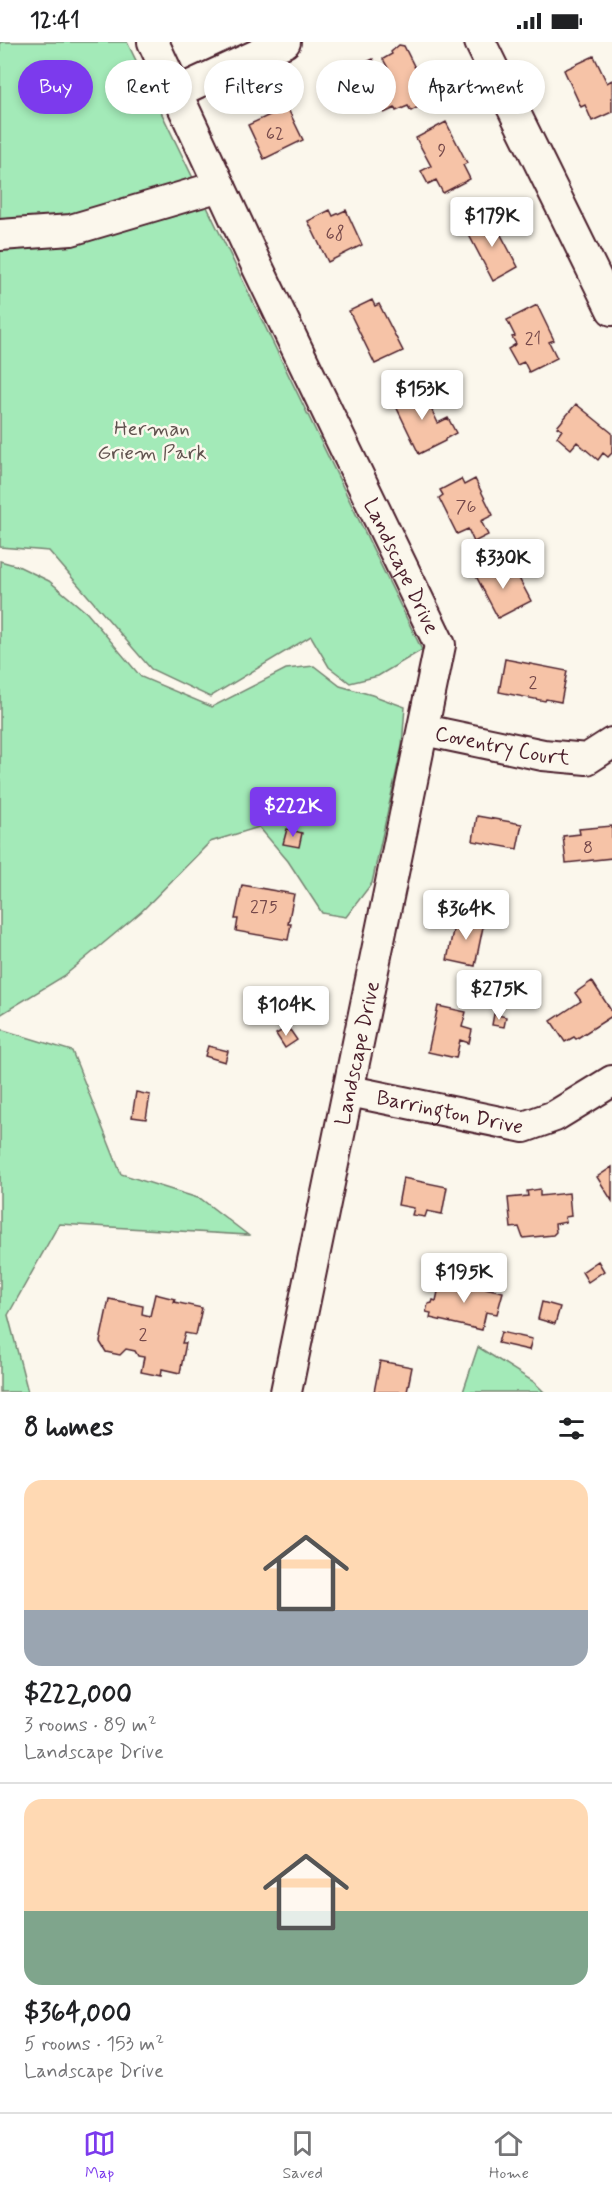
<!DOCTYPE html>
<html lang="en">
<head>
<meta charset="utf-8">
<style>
	body { margin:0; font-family:Mynerve,sans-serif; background:#f6f6f6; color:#202124; height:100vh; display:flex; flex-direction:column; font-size:22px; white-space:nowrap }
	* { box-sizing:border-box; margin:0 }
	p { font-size:20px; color:#757577 }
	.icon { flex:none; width:33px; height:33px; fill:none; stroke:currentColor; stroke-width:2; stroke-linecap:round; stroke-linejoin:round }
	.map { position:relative; height:1350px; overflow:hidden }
	.drawer { display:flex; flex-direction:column; background:#fff; flex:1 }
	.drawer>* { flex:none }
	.guide { position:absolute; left:18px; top:18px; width:576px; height:54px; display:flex; gap:12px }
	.price { position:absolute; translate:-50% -51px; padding:0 14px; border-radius:6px; background:#fff; color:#222; font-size:20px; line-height:39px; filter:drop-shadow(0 2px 3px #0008) }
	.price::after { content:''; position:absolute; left:50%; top:36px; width:18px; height:14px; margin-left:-9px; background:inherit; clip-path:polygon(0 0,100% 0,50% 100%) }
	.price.active { background:#7c3aed; color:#fff }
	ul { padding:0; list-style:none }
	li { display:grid; align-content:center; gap:12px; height:318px; padding:0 24px }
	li+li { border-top:2px solid #e0e0e0 }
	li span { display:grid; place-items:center; height:186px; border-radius:18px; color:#555 }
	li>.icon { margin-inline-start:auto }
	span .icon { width:108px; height:108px; fill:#fffc; stroke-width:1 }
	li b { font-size:26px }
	h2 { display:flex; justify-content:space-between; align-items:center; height:72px; padding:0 24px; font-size:26px }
	.chip { padding:0 21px; border-radius:27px; background:#fff; box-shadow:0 3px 9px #0003; font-size:21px; line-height:54px }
	.chip.active { background:#7c3aed; color:#fff }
	.status { display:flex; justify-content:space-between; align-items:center; height:42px; padding:0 30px; background:#fff; direction:ltr }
	.status svg { height:16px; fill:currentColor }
	.tab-bar { display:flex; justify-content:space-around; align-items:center; height:84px; border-top:2px solid #e0e0e0; background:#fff; font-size:16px; color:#757577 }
	.tab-bar a { display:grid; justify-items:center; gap:3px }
	.tab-bar .active { color:#7c3aed }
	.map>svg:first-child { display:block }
	.green { fill:#a3eab8; stroke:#768472; stroke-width:1.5 }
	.building { fill:#f6c3a7; stroke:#4a1f2b; stroke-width:1.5 }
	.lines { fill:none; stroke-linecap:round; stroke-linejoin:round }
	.minor-casing { stroke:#4a1f2b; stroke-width:34 }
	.minor { stroke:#fbf7ec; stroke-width:30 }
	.labels { text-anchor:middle; stroke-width:5; stroke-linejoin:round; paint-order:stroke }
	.number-label { font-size:18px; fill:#75484a }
	.park-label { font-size:21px; fill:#60524e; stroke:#fbf7ec }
	.street-label { font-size:21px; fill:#4a1f2b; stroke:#fbf7ec }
</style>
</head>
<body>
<div class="status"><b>12:41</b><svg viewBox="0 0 49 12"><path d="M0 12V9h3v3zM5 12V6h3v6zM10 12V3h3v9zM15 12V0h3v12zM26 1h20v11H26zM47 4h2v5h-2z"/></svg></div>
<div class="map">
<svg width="612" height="1350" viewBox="0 0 612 1350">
	<rect width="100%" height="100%" fill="#fbf7ec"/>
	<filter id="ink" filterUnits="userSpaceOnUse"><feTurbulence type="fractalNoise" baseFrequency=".0167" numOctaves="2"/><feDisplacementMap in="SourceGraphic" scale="12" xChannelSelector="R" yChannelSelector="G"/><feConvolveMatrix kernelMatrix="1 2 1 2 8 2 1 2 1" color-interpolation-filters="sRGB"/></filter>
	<g filter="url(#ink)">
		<path class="green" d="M0,0H127L422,608L378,634L350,641L329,625L311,594L210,655L151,627L49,509L0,505Z
			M0,519L18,524L49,539L87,571L141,635L212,665L286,627L314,624L340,644L372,653L405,665L402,704L372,841L346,875L322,871L288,819L259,785L210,800L141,870L64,934L0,973Z
			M0,987L72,1009L121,1132L201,1157L248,1193L59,1182L8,1273L28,1350H0Z
			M478,1305L534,1340L544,1350H463Z"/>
		<path class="building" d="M399,3L404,4L431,58L411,69L408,64L396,69L395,66L384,71L378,60L380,59L379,55L375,57L360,23L373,17L380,32L389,28L383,17L392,12L391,10Z
			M594,14L607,41L612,38V70L592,79L585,63L581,65L564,28Z
			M287,65L303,98L264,117L248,83Z
			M446,80L467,121L463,123L470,137L443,151L436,138L428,142L421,129L431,124L416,96Z
			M330,168L333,174L346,168L362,203L328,220L308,179Z
			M490,172L518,225L493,239L469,193L473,190L469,183Z
			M372,258L375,264L379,262L403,309L375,322L349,269Z
			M537,263L554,298L549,300L557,316L529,330L524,320L517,323L508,307L516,302L512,295L515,294L507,278Z
			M420,344L438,381L448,376L456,391L445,397V399L419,412L393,358Z
			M576,362L612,391V411L608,415L603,411L598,418L577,400L571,407L557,395L562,388L557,385Z
			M461,437L464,443L475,437L493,473L481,479L488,493L474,500L468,487L457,492L439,456L443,453L440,448Z
			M499,522L503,528L512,523L531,559L498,576L476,534Z
			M505,617L567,629L561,660L546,657L545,659L499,650Z
			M477,774L522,782L517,807L473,799Z
			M612,784V816L566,821L563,794L580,792L579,787Z
			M287,787L302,791L299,805L283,802Z
			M242,843L294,852L288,882H291L288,898L236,889L238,877H235Z
			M456,874L484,880L475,924L447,918Z
			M592,939L612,970V974L576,997L574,995L565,1000L551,979L581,959L575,951Z
			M438,964L466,970L462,985L472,988L469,1001L460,998L456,1016L428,1010Z
			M494,972L506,975L504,985L492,983Z
			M288,985L297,998L285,1006L276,992Z
			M208,1004L228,1009L225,1020L205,1014Z
			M136,1050L150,1053L146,1077L132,1075Z
			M612,1125V1159L597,1135Z
			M403,1136L447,1145L442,1172L427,1169L425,1175L412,1173L414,1166L398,1163Z
			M540,1147V1154L569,1151L571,1174L565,1175L566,1180L555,1182L556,1190L553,1193L523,1196L519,1185L511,1186L508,1156L528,1154L527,1149Z
			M598,1219L604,1229L588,1240L582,1230Z
			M441,1236L503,1250L497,1272L486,1270L482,1288L430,1276L431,1271L426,1270L428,1262L432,1261L433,1258L436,1259Z
			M155,1252L175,1257L174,1260L202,1266L196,1293L185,1291L182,1301H186L180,1331L162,1327L161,1334L141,1330L144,1315L138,1314L135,1309L126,1307L120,1313L106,1310L100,1300L109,1257L143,1264L142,1272L150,1274Z
			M542,1260L560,1265L555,1282L538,1277Z
			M501,1290L532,1297L529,1308L498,1301Z
			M380,1319L412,1325L407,1350H374Z"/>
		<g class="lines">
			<defs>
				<g id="minor">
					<path id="s1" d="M153,0L257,224L440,603L286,1350"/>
					<path d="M480,0L612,268"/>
					<path d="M177,50L285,0"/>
					<path d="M0,193L71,188L220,144"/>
					<path id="s2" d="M424,688L543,713L587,717L612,701"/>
					<path id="s3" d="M350,1049L524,1085L555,1074L612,1039"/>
				</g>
			</defs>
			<use href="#minor" class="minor-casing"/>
			<use href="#minor" class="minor"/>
		</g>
	</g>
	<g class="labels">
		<g class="number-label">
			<text x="275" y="97">62</text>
			<text x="442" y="114">9</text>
			<text x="335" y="197">68</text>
			<text x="533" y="302">21</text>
			<text x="466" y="470">76</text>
			<text x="533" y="646">2</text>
			<text x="588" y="811">8</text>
			<text x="264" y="870">275</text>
			<text x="143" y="1298">2</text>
		</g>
		<g class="park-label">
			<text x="152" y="393">Herman<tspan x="152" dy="24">Griem Park</tspan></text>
		</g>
		<g class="street-label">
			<text dy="7" stroke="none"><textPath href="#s1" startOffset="580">Landscape Drive</textPath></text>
			<text dy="7" stroke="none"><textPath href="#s2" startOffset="80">Coventry Court</textPath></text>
			<text transform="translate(357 1011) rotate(-78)" y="7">Landscape Drive</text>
			<text dy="7" stroke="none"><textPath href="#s3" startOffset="102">Barrington Drive</textPath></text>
		</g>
	</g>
</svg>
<b class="price" style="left:492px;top:206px">$179K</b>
<b class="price" style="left:422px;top:379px">$153K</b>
<b class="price" style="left:503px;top:548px">$330K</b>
<b class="price active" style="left:293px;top:796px">$222K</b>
<b class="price" style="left:466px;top:899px">$364K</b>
<b class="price" style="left:499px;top:979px">$275K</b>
<b class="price" style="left:286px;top:995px">$104K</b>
<b class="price" style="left:464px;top:1262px">$195K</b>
<div class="guide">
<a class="chip active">Buy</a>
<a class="chip">Rent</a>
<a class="chip">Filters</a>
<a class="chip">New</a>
<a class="chip">Apartment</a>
</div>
</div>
<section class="drawer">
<h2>8 homes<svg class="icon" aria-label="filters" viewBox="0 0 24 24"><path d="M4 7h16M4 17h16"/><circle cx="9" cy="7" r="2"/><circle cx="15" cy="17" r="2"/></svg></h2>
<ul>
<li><span style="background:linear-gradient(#ffd9b3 70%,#9aa5b1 0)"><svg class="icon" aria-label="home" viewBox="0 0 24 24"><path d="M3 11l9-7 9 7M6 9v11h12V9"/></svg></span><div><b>$222,000</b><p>3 rooms · 89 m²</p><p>Landscape Drive</p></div></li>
<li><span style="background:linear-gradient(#ffd9b3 60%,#7fa58c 0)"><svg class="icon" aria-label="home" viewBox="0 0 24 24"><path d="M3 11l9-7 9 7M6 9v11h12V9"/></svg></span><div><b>$364,000</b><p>5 rooms · 153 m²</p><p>Landscape Drive</p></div></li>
</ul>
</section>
<nav class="tab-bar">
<a class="active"><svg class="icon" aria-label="map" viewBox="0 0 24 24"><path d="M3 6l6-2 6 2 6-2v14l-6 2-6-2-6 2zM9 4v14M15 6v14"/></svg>Map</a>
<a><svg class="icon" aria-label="saved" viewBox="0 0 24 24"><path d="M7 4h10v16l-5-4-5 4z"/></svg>Saved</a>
<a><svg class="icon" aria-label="home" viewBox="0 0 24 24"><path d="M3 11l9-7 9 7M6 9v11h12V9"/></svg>Home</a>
</nav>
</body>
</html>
